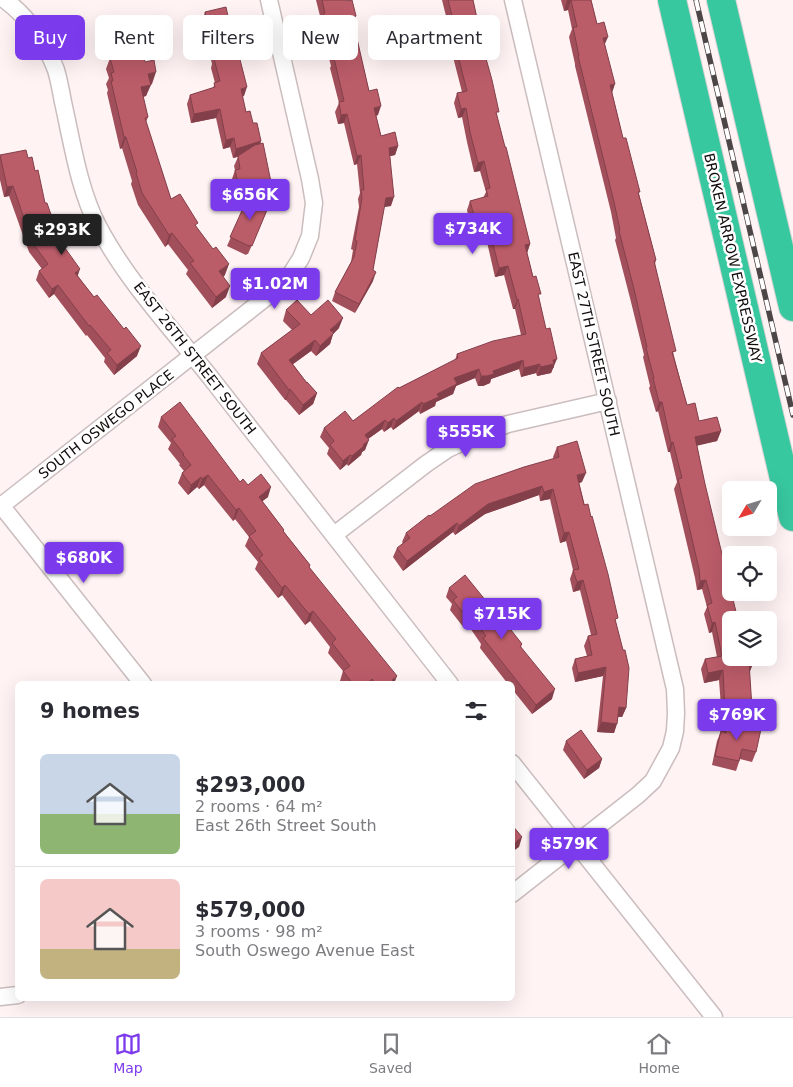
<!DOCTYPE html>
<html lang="en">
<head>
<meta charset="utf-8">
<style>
	body { margin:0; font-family:"DejaVu Sans",sans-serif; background:#f7f7f7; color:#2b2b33; height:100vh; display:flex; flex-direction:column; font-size:19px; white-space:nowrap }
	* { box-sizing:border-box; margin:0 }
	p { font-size:16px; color:#7c7c81 }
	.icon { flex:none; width:28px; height:28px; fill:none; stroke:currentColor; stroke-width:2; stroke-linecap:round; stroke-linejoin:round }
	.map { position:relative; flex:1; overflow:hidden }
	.panel { position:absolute; left:15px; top:681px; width:500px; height:320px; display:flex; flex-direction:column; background:#fff; border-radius:8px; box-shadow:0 5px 20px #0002 }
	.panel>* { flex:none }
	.hud { position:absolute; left:15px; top:15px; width:500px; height:45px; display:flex; gap:10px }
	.needle { width:32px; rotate:232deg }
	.tools { position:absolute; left:722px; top:481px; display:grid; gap:10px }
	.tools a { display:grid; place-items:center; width:55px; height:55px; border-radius:8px; background:#fff; box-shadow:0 5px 20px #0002; font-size:25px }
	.price { position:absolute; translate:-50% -42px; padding:0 11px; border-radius:5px; background:#7c3aed; color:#fff; font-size:16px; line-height:32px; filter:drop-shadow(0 1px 2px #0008) }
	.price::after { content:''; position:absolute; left:50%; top:30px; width:15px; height:11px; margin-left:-8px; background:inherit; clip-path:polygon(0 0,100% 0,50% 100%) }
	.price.selected { background:#222; color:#fff }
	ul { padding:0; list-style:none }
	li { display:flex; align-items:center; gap:15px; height:125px; padding:0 25px }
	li+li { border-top:1px solid #e1e1e2 }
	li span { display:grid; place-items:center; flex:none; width:140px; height:100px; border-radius:8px; color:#555 }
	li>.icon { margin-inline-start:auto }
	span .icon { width:60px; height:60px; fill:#fffc; stroke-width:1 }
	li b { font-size:21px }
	h2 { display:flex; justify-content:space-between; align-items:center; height:60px; padding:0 25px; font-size:21px }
	.chip { padding:0 18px; border-radius:8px; background:#fff; box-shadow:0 5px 20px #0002; font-size:18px; line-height:45px }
	.chip.selected { background:#7c3aed; color:#fff }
	.menu { display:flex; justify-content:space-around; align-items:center; height:70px; border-top:1px solid #e1e1e2; background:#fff; font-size:14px; color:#7c7c81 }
	.menu a { display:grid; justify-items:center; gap:2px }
	.menu .selected { color:#7c3aed }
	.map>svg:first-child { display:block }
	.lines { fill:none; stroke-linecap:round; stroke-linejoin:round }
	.minor-casing { stroke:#cbbdbe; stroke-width:19 }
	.motorway-casing { stroke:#d4d3d3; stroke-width:30 }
	.minor { stroke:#fff; stroke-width:16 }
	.motorway { stroke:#38c8a0; stroke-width:28 }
	.rail-casing { stroke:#4c4646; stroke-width:5.5 }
	.rail { stroke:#fff; stroke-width:4; stroke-dasharray:11; stroke-linecap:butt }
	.wall { fill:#a14f5a }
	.shaded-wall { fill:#83404a }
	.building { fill:#bb5c69; stroke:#83404a }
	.labels { text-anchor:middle; stroke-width:5; stroke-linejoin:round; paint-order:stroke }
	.street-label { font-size:14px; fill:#110c0c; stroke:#fff }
</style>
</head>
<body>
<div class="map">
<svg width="793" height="1017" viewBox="0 0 793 1017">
	<rect width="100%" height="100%" fill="#fff3f4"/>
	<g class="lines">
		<defs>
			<path id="minor" d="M5,0C28,17 46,43 56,70C59,80 61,91 63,102C72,142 79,190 98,226C128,283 175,332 214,382C293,483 372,584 450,684
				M0,504L143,684
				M1,506L278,288L291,274L301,258L310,236L314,203L310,179L269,0
				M334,535L426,464L448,449L476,436L508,424L608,401
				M512,763L714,1017
				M512,894L638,795L653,781L671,748L675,731L676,713L675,689L513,0
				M0,997L18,995"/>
			<path id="motorway" d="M672,0L793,517
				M721,0L793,307"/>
		</defs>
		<use href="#minor" class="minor-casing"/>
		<use href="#motorway" class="motorway-casing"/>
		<use href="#minor" class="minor"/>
		<use href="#motorway" class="motorway"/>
		<defs>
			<path id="rail" d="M696,0L793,415"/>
		</defs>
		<use href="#rail" class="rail-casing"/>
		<use href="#rail" class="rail"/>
	</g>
	<path class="wall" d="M316,0H347L353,23L369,91L378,115L376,116L381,136L398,146L395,155L390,156L391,206L384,207L373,270V281L355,313L332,301L335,292L351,262L353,250L351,249L359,207L358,199L360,193L357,164L354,165L344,123L338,124L335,112L339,103L330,68L331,66L320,23L321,20Z
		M442,0H473L478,23L477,26L497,117L530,244L527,253L539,299L554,368H553L551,373L537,376L536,373L521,377L519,369L491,379L490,383L483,386H478L475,378L456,386L453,394L436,402L435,406L420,414L419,411L393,430L391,427L384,432L382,429L368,439L365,450L362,452L361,455L348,466L347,464L340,470L327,454L329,448L320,437L324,428L353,421L399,388L455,360L457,354L521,335L515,309H513L504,275L495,277L484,229L472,232L467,210L470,201L483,198L486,192L480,171L474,172L467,142L462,117L458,118L454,103L457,93L462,92L451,49L453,44Z
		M561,0H591L597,24L605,45L612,92L623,138L639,194L656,260L655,264L674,356L687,405L699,421L721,431L717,441L697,445L731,620L754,661L750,671H749L752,708L749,718L722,720L719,680L704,683L701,669L705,659L717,657L712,632L709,633L704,614L707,607L702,589L697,590L695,578L674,489L677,482L670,452H668L658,411L656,412L649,388L650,386L643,357L644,355L630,298L615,240L616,238L611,212L575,66V64L569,37L572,29L568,10L564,11Z
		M205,12L229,21L239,44L237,50L244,96H242L246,112L253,123L261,141L260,144L271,182L267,191L249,195L266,213L248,254H247L246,255L227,246L251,192L245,196L236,197L232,179L235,170L234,166L238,157L233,158L230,147L223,149L216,118L191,123L187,104L190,95L213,88L215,83L211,68L212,64L202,21Z
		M110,58L145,62L152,84H150L146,96L143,97L148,117L146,122L171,199L197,228L225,275L223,277L226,297L212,308L186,274L188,270L168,244L165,247L138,205L131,184L132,181L122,148L120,149L107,93L108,90L106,84L109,78L106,69Z
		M0,155L28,158L35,171L45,203L60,241L78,276L137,356L114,375L104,362L105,358L87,335L86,336L54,294L49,298L36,280L39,271L42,269L29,252L9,196L4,197L0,180Z
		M286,310L311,315L339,328L333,334L330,344L316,356L311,351L293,364L307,383L317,393L313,404L299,415L286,400H285L257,364L261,353L292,330L283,321Z
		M161,417L240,482L268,497L262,501L284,530V532L310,565L309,567L395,684H341L340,681L343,671L328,653L330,647L310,621L305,625L282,595L278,598L255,569L258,562L245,546L249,537L235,519L233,521L204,485L199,489L197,487L188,495L178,483L182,473L184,471L179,465L180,464L168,449L171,443L158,427Z
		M557,447L582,482L579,483L616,623L626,708L622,717H618L614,733L597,732L603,676L575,682L572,668L575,659L587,656L584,646L588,636L591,635L580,590L573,592L570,579L573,570L566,541L560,543L550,499L540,501L539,495L485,514L455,535L453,532L403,571L393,557L397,548L403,543L402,542L406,533L430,516L554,459L553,457Z
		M449,588L499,617L522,644L521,647L552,699L532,714L512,689V684H508L480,648L481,644L468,625L464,628L450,610L452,604L446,597Z
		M725,720L756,752L752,762L740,759L736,771L712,765L717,741L721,731L722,732V729Z
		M566,741L602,759L599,768L584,779L563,750Z"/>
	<path class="shaded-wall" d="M571,0L568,10L564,11L567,1Z
		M356,16L352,25V17Z
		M608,37L604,46L603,38Z
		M156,72L152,84L144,86L148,74Z
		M615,84L612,93L610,85Z
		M151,85L146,96L136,98L141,87Z
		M247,87L244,96L237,98L241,89Z
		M381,106L378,115L370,117L374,108Z
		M466,108L462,117L458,118L461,109Z
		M220,109L216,118L191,123L194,114Z
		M347,114L344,123L338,124L341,115Z
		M124,137H126L122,148L120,149Z
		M234,138L230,147L223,149L226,140Z
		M261,141L258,150L233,158L236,149Z
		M398,146L395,155L386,157L389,148Z
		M361,155L357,164L354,165L357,156Z
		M484,161L480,171L474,172L478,163Z
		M254,182H271L267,191L249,195L251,192L245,196L236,197L239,187Z
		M13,186L9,196L4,197L7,187Z
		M394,197L391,206L382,207L386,198Z
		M487,220L484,229L472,232L476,223Z
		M172,233L168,244L165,247L169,235Z
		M530,244L527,253L525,245Z
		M229,264L225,275L215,283L219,271Z
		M508,266L504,275L495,277L499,268Z
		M80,269L77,278L75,273Z
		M376,272L373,281L355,313L359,304Z
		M58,285L54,294L49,298L52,289Z
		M230,286L226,297L212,308L216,297Z
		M518,299L515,309H513L517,300Z
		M343,318L339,328L333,334L330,344L316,356L320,346L330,330Z
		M315,340L311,351L285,370L289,360Z
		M141,346L137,356L114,375L117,365Z
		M557,359L551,373L537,376L540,367L553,360Z
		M523,360L519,369L491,379L490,383L483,386H478L481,376L493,371Z
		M540,364L536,373L521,377L524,368Z
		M479,369L475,378L456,386L453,394L436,402L435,406L420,414L423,404L437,394L454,378Z
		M290,389L286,400H285L289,390Z
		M317,393L313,404L299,415L303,405Z
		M422,402L419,411L393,430L396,421Z
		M659,402H662L658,411L656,412Z
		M394,418L391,427L384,432L388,423Z
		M385,420L382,429L361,444L365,435Z
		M721,431L717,441L692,447L695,437Z
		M369,440L365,450L362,452L361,455L348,466L352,456L363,445Z
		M673,442L670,452H668L671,443Z
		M350,455L347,464L340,470L343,461Z
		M586,473L582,482L573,485L577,475Z
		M208,475L204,485L199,489L202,479Z
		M201,477L197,487L188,495L191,485Z
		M542,486L539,495L485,514L455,535L459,526L488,504Z
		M271,487L268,497L255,507L259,497Z
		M553,489L550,499L540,501L544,492Z
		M239,508L235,519L233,521L236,510Z
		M457,523L453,532L403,571L407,561Z
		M569,532L566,541L560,543L564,533Z
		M583,580L580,590L573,592L577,582Z
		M706,580L702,589L697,590L700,581Z
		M285,585L282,595L278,598L282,588Z
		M313,611L310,621L305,625L309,614Z
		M471,616L468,625L464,628L468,619Z
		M715,622L712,632L709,633L712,623Z
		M754,661L750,671L745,672L749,662Z
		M606,667L603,676L575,682L578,673Z
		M723,670L719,680L704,683L708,673Z
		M397,676L394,684L392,680Z
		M372,679L370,684H366Z
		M555,689L552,699L532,714L536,705Z
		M619,707L626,708L622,717L616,716Z
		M752,708L749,718L722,720L725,710Z
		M601,722L617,724L614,733L597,732Z
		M602,759L599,768L584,779L587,770Z
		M522,837L519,847L512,852V845Z"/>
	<path class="building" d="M322,0H347V1L352,0L356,16L352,17L369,91L377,89L381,106L374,108L381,136L395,132L398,146L389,148L394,197L386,198L373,270L376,272L359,304L335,292L354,257L357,241L355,240L362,198L361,190H364L361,155L357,156L347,114L341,115L339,102L344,101L334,58H335L323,14L325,13Z
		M448,0H473L478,23H476L492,80L499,112H496L505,147H506L530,244L525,245L533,277L536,276L541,294H538L546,329L550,328L557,359L553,360L554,364L540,367V364L524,368L523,360L493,371L494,374L487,376H481L479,369L454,378L457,384L437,394L439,397L423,404L422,402L396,421L394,418L388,423L385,420L365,435L369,440L363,445L364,446L352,456L350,455L343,461L330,445L334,441L324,428L345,411L353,421L398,387L399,388L458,358L457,354L493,341L526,334L518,299L517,300L508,266L499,268L487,220L476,223L470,201L488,196L486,189L490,188L484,161L478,163L470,132L466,108L461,109L457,93L467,91L454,40L458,39Z
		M567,0H591L597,24L604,22L608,37L603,38L615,84L610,85L623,138H626L640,192H638L656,260L654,261L676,351L672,352L687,405L695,403L699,421L717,417L721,431L695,437L705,484L738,620H731V658H753L754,661L749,662L752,708L725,710L723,670L708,673L705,659L722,656L715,622L712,623L707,605L712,603L706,580L700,581L699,569L678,479L682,478L673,442L671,443L662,402H659L653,378H654L646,348L647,347L634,289L619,231L620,230L614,202L578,56H579L573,27H577L571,0L567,1Z
		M226,7L229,21L234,19L239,44H236L247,87L241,89L246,112L250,111L253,123H257L261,141L236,149L234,138L226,140L220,109L194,114L190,95L215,87L214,83L220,81L214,59L216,58L205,12Z
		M142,50L145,62L154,60L156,72L148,74L151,85L141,87L148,117L145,118L171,199L180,194L198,223L195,225L213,249L216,247L229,264L219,271L230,286L216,297L190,263L194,261L172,233L169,235L142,193L136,173L137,172L126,137H124L111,81H113L111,73L114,72L110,58Z
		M263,143L271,182L253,186L254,182L248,187H239L235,170L240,169L238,156L255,145Z
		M26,150L28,158L32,157L35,171L38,170L45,203H47L60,241L80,269L75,273L94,297L97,295L124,329L126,327L141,346L117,365L107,353L111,350L90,325L89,326L58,285L52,289L39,271L48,264L32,242L13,186L7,187L0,155Z
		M249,195L269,205L252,246L250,245L249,246L230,237Z
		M297,300L311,315L328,300L343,318L330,330L334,333L320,346L315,340L289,360L307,383V382L317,393L303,405L290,389L289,390L261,353L300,324L286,310Z
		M180,402L240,482L243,479L248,485L261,474L271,487L259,497L284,530L283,531L310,565L309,567L397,676L392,680L395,684H376L372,679L366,684H353L343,671L350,666L332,643L336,639L313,611L309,614L285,585L282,588L259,558L263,555L249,536L256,531L239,508L236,510L208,475L202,479L201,477L191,485L182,473L191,465L183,455L184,454L172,439L176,436L161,417Z
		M577,441L586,473L577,475L584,505L588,504L591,517L592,516L608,574L618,618L615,619L623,650H625L629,668L626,708L619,707L617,724L601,722L606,667L578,673L575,659L592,655L588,636L597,634L583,580L577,582L573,570L579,569L569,532L564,533L553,489L544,492L542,486L488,504L459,526L457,523L407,561L397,548L410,538L406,533L429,515L430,516L475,484L524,467L559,457L557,447Z
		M465,575L499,617L500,616L522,644L520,646L555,689L536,705L483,638L486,636L471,616L468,619L453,600L457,597L449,588Z
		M725,720L761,729L756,752L742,749L739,761L715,756L721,731L726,733Z
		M581,730L602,759L587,770L566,741Z
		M512,825L522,837L512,845Z"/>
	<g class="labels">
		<g class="street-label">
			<text transform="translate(733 258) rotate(77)" y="5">BROKEN ARROW EXPRESSWAY</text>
			<text transform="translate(594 344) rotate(77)" y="5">EAST 27TH STREET SOUTH</text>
			<text transform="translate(195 358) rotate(52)" y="5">EAST 26TH STREET SOUTH</text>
			<text transform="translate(106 424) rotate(-38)" y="5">SOUTH OSWEGO PLACE</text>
		</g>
	</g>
</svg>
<div class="tools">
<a><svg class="needle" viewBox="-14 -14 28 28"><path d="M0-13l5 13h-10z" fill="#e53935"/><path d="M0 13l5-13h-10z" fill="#7c7c81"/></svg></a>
<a><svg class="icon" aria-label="locate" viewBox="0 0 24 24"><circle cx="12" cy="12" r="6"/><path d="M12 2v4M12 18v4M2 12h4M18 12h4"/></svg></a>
<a><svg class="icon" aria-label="layers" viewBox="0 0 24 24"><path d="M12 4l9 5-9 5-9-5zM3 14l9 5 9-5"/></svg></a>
</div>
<b class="price" style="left:250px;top:221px">$656K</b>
<b class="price" style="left:473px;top:255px">$734K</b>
<b class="price selected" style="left:62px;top:256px">$293K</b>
<b class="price" style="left:275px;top:310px">$1.02M</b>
<b class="price" style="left:466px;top:458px">$555K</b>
<b class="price" style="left:84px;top:584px">$680K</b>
<b class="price" style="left:502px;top:640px">$715K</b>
<b class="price" style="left:737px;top:741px">$769K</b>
<b class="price" style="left:569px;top:870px">$579K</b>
<div class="hud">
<a class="chip selected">Buy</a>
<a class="chip">Rent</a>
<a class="chip">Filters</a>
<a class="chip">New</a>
<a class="chip">Apartment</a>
</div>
<section class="panel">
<h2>9 homes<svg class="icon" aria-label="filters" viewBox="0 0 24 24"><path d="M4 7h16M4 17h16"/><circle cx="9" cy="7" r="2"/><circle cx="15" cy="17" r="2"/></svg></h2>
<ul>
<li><span style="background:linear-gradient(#c9d6e8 60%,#8fb573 0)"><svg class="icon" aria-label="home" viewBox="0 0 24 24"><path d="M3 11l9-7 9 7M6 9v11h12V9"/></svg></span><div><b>$293,000</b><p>2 rooms · 64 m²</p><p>East 26th Street South</p></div></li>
<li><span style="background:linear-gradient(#f6c9c9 70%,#c2b280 0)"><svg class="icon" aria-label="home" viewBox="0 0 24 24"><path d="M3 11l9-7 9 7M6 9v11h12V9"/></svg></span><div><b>$579,000</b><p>3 rooms · 98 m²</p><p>South Oswego Avenue East</p></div></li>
</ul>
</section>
</div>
<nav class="menu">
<a class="selected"><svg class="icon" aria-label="map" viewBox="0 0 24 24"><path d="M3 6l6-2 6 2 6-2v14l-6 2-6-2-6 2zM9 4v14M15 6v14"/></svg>Map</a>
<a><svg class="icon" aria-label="saved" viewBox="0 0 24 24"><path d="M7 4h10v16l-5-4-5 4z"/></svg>Saved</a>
<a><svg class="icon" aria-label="home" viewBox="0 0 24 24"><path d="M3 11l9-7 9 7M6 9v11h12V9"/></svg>Home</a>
</nav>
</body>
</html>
